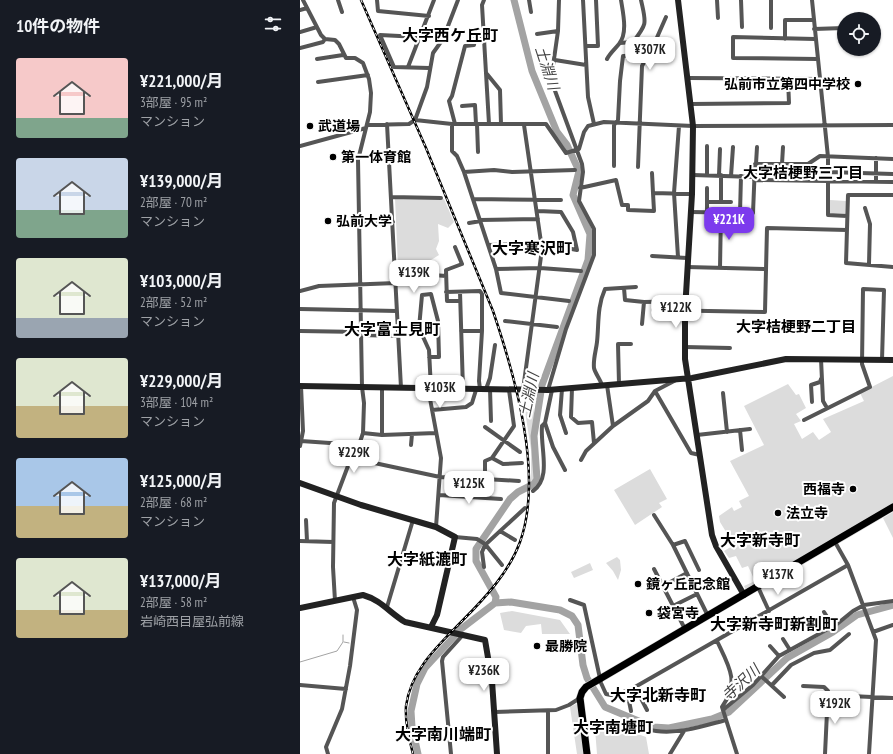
<!DOCTYPE html>
<html lang="ja">
<head>
<meta charset="utf-8">
<style>
	body { margin:0; font-family:"PT Sans Narrow","Noto Sans JP",sans-serif; background:#20242c; color:#f1f3f6; height:100vh; display:flex; flex-direction:column; font-size:15px; white-space:nowrap }
	* { box-sizing:border-box; margin:0 }
	p { font-size:13px; color:#9ea1a6 }
	.icon { flex:none; width:22px; height:22px; fill:none; stroke:currentColor; stroke-width:2; stroke-linecap:round; stroke-linejoin:round }
	.map { position:relative; flex:1; overflow:hidden }
	.details { display:flex; flex-direction:column; background:#171b24; width:300px }
	.details>* { flex:none }
	.fabs { position:absolute; left:537px; top:12px; display:grid; gap:8px }
	.fabs a { display:grid; place-items:center; width:44px; height:44px; border-radius:50%; background:#171b24; box-shadow:0 1px 3px #0004; font-size:20px }
	.price { position:absolute; translate:-50% -34px; padding:0 9px; border-radius:8px; background:#fff; color:#222; font-size:13px; line-height:26px; filter:drop-shadow(0 1px 2px #0008) }
	.price::after { content:''; position:absolute; left:50%; top:24px; width:12px; height:9px; margin-left:-6px; background:inherit; clip-path:polygon(0 0,100% 0,50% 100%) }
	.price.current { background:#7c3aed; color:#fff }
	ul { padding:0; list-style:none }
	li { display:flex; align-items:center; gap:12px; height:100px; padding:0 16px }
	li span { display:grid; place-items:center; flex:none; width:112px; height:80px; border-radius:4px; color:#555 }
	li>.icon { margin-inline-start:auto }
	span .icon { width:48px; height:48px; fill:#fffc; stroke-width:1 }
	li b { font-size:17px }
	h2 { display:flex; justify-content:space-between; align-items:center; height:48px; padding:0 16px; font-size:17px }
	main { display:flex; flex:1; min-height:0 }
	.map>svg:first-child { display:block }
	.green { fill:#dcdcdc }
	.lines { fill:none; stroke-linecap:round; stroke-linejoin:round }
	.stream { stroke:#a3a3a3; stroke-width:1 }
	.river { stroke:#a3a3a3; stroke-width:7 }
	.primary-casing { stroke:#dbdbdb; stroke-width:8 }
	.street { stroke:#555; stroke-width:4 }
	.secondary { stroke:#222; stroke-width:6 }
	.primary { stroke:#000; stroke-width:7 }
	.rail-casing { stroke:#000; stroke-width:2.5 }
	.rail { stroke:#fff; stroke-width:1; stroke-dasharray:3; stroke-linecap:butt }
	.poi-dot { fill:#000; stroke:#fff; stroke-width:1.5 }
	.labels { text-anchor:middle; stroke-width:4; stroke-linejoin:round; paint-order:stroke }
	.poi-label { font-size:14px; font-weight:bold; fill:#000; stroke:#fff; text-anchor:start }
	.water-label { font-size:15px; font-style:italic; fill:#444; stroke:#fff }
	.neighbourhood-label { font-size:15px; font-weight:bold; fill:#000; stroke:#fff }
	.quarter-label { font-size:16px; font-weight:bold; fill:#000; stroke:#fff }
</style>
</head>
<body>
<main>
<section class="details">
<h2>10件の物件<svg class="icon" aria-label="filters" viewBox="0 0 24 24"><path d="M4 7h16M4 17h16"/><circle cx="9" cy="7" r="2"/><circle cx="15" cy="17" r="2"/></svg></h2>
<ul>
<li><span style="background:linear-gradient(#f6c9c9 75%,#7fa58c 0)"><svg class="icon" aria-label="home" viewBox="0 0 24 24"><path d="M3 11l9-7 9 7M6 9v11h12V9"/></svg></span><div><b>¥221,000/月</b><p>3部屋 · 95 m²</p><p>マンション</p></div></li>
<li><span style="background:linear-gradient(#c9d6e8 65%,#7fa58c 0)"><svg class="icon" aria-label="home" viewBox="0 0 24 24"><path d="M3 11l9-7 9 7M6 9v11h12V9"/></svg></span><div><b>¥139,000/月</b><p>2部屋 · 70 m²</p><p>マンション</p></div></li>
<li><span style="background:linear-gradient(#dfe7d0 75%,#9aa5b1 0)"><svg class="icon" aria-label="home" viewBox="0 0 24 24"><path d="M3 11l9-7 9 7M6 9v11h12V9"/></svg></span><div><b>¥103,000/月</b><p>2部屋 · 52 m²</p><p>マンション</p></div></li>
<li><span style="background:linear-gradient(#dfe7d0 60%,#c2b280 0)"><svg class="icon" aria-label="home" viewBox="0 0 24 24"><path d="M3 11l9-7 9 7M6 9v11h12V9"/></svg></span><div><b>¥229,000/月</b><p>3部屋 · 104 m²</p><p>マンション</p></div></li>
<li><span style="background:linear-gradient(#a9c7e8 60%,#c2b280 0)"><svg class="icon" aria-label="home" viewBox="0 0 24 24"><path d="M3 11l9-7 9 7M6 9v11h12V9"/></svg></span><div><b>¥125,000/月</b><p>2部屋 · 68 m²</p><p>マンション</p></div></li>
<li><span style="background:linear-gradient(#dfe7d0 65%,#c2b280 0)"><svg class="icon" aria-label="home" viewBox="0 0 24 24"><path d="M3 11l9-7 9 7M6 9v11h12V9"/></svg></span><div><b>¥137,000/月</b><p>2部屋 · 58 m²</p><p>岩崎西目屋弘前線</p></div></li>
</ul>
</section>
<div class="map">
<svg width="593" height="754" viewBox="0 0 593 754">
	<rect width="100%" height="100%" fill="#fff"/>
	<path class="green" d="M95,198L144,199L154,222L148,228L138,224L139,241L136,249L139,255L120,267L98,268Z
		M530,200L546,201V214L529,213Z
		M593,376V503L446,590L444,586L455,581L448,566L442,568L436,556L429,558L424,551L434,545L420,522L419,516L432,507L434,511L442,507L439,501L449,496L430,461L464,445L444,406L488,384L496,395L499,394L506,408L496,414L501,421L494,424L502,439L513,432L519,440L531,432L523,419L564,401L560,393Z
		M233,405C236,417 232,428 232,440C233,454 237,468 233,481L231,482V450L225,411L228,407Z
		M350,469L367,499L359,503L362,507L335,525L314,490Z
		M593,512V538L583,518Z
		M317,557L320,560L321,570L318,580L313,571L306,563Z
		M290,563L293,570L274,578L271,572Z
		M212,611L260,620L270,634H242L241,624L226,626L221,633L204,630L200,613Z
		M276,704L278,705L284,754H277L270,707Z
		M311,726L321,728L346,737L349,754H297L295,729Z"/>
	<g class="lines">
		<path class="stream" d="M44,642L49,643
			M0,662L37,651L43,642V635"/>
		<path class="river" d="M195,603L196,597L176,561V549L210,499L218,492L234,484L237,479L234,436L242,385L288,260L290,234L273,195L279,171L267,145L257,132L232,71L214,0
			M118,754L112,727L111,711L117,684L125,668L161,629L195,603L211,602L260,610L272,616L278,625L283,665L287,678L305,707L353,727L369,728L412,719L429,712L487,658L533,632L557,615L593,605"/>
		<defs>
			<path id="primary" d="M287,754L280,698L282,692L286,687L593,507"/>
		</defs>
		<use href="#primary" class="primary-casing"/>
		<path class="street" d="M3,0L21,35L25,39L35,40L39,44L46,58H55L63,63L69,79L71,93L70,112L58,160L62,387L64,403L63,433L59,445L51,458L34,503L33,567L35,601
			M38,0L42,12
			M77,0L78,11L129,16
			M184,0L182,5L189,124
			M229,0L231,12
			M283,0L288,97L294,124
			M417,0L418,18
			M441,0L442,27
			M471,0V28
			M512,0L528,157V215L547,216
			M0,10L7,8
			M514,29L544,28
			M0,32L17,27
			M237,34L258,31
			M119,37L80,35L94,67L129,68
			M485,39V20H513
			M515,39L433,37V58L517,59
			M320,43L333,42C348,23 346,23 341,0
			M286,46H298L296,0
			M0,48L23,42L25,39
			M17,59L43,55
			M307,59C310,53 314,50 319,44C328,33 323,13 321,0
			M255,60L286,65
			M108,67L134,0
			M187,74L200,90L201,124
			M388,78L519,79
			M18,82L68,75
			M391,104L489,103L488,79
			M162,106L175,105L176,124
			M115,120L127,87L133,53L143,39L158,0
			M87,124L101,388
			M152,124V151L157,156L164,172L196,269L201,293L269,301
			M155,124L149,101L152,96L165,46L174,45L175,39L185,38
			M177,124L178,152
			M67,125L109,124L115,120L152,124H246L266,153L279,149L284,132L288,126L304,122L393,126L593,125
			M0,146L66,128
			M576,158V182
			M456,164L457,147
			M482,164L483,147
			M314,166V125L318,120L320,81L323,56L348,55
			M338,167L342,66L355,42L366,17
			M164,172L194,170L212,172L275,170
			M528,172L593,174
			M352,173L353,193
			M393,175L454,177
			M407,175V146
			M419,175L420,149
			M421,175V202
			M431,176L433,147
			M454,180L593,182
			M280,188L316,180L322,205H328V210L354,211L353,193L392,194
			M593,195H548L546,263L593,267
			M91,197L141,198
			M173,199L261,200
			M407,202H431
			M565,208L570,224L569,264
			M391,212L453,213L455,164H508L520,156L593,159
			M407,212V188
			M440,213L441,176
			M180,220L238,219
			M59,222H93
			M169,223L181,221
			M188,245L246,244L277,250L273,232L261,212L238,211
			M155,247L162,264L146,270L147,301H160
			M352,256L387,258
			M378,257L374,193L379,126
			M387,267L466,269
			M420,268L421,212
			M196,269L240,268L281,271
			M133,275L146,276
			M324,288L325,300L344,302
			M0,291L19,286L96,283
			M146,292L180,291L182,294V331
			M160,292L163,389
			M0,309L97,311
			M353,310L465,312L467,228L547,230
			M205,321L257,327
			M342,324L344,302L386,301
			M0,331L61,332
			M161,331H182L179,381L180,389
			M61,335L99,336
			M385,347L430,348
			M129,357H139L138,321L131,294L122,295L119,328L129,350L131,389
			M521,359L523,401L527,408
			M319,384L318,344H331
			M302,385C300,379 295,373 294,368C293,359 296,351 297,342C299,323 297,307 305,289L336,287
			M307,385L313,426
			M82,387V435
			M128,388L141,458L136,527
			M272,388L271,417L278,423L292,422L294,443
			M186,389L190,378L195,345
			M190,389L191,421
			M262,389L260,415L266,433
			M223,390L242,249L224,125
			M248,390L266,329L294,255V229L279,201L283,172L282,164L251,80L258,31L259,0
			M355,391L391,453L400,455
			M423,393L427,432
			M512,402L511,385L520,382L521,379
			M132,410L166,407L172,403L176,390
			M504,420L570,387L562,364L563,289L584,290L582,360
			M245,423L253,447L265,470
			M185,427L220,452
			M440,430L442,450
			M63,433L82,435L136,433
			M397,435L450,429
			M1,441L59,445
			M111,445L112,434
			M0,446L3,431L1,386
			M51,458L140,477L185,479V461L192,458L214,426L209,390
			M192,458L203,464L222,463
			M281,460L286,451L313,426L348,401L355,391L376,380
			M185,479L219,481
			M233,491C252,478 240,448 242,426L245,423L252,390
			M139,495L201,499
			M354,515L373,545L408,616
			M6,520L7,541
			M200,531L215,540
			M155,537L177,539L185,544L202,565
			M0,541L33,542
			M535,542L548,565L576,640L569,754
			M373,545L385,541L399,570
			M184,567L182,552L185,545L225,508
			M354,569L385,629
			M363,586L387,573
			M458,587L469,611
			M270,600L284,605L301,683L306,694L311,695L327,691L335,687L548,565
			M373,606L397,594
			M87,607L113,520
			M524,612L533,626
			M573,632L593,625
			M483,639L490,650
			M417,641C429,666 440,682 422,707L437,754
			M470,646L479,656
			M461,676L484,697
			M0,685L46,689
			M472,685L491,665L514,653L530,650L549,634
			M503,686L524,687L528,691L525,754
			M335,687L347,710
			M327,691L331,711
			M529,695L593,698
			M423,710L453,685L479,656L537,624L553,611L564,605L593,601
			M248,711V754
			M195,712L256,710L269,705L280,698
			M327,721C336,725 346,730 356,731C380,734 403,726 426,720
			M28,754L26,747L42,709L50,666L57,610L53,597
			M151,754L142,661L143,657L162,636
			M370,754L384,731"/>
		<path class="secondary" d="M378,0L393,126L392,194L385,311V359L412,535L416,546L444,595
			M0,386L248,390L392,378L486,359L593,360
			M0,483L61,505L136,527L155,537L137,615L131,627
			M0,608L63,595C81,600 90,613 105,622L185,640L192,681L197,754"/>
		<use href="#primary" class="primary"/>
		<defs>
			<path id="rail" d="M61,0L126,148L193,311C215,376 244,475 220,542C209,572 186,597 163,620C139,645 111,669 106,706C105,723 109,738 113,754"/>
		</defs>
		<use href="#rail" class="rail-casing"/>
		<use href="#rail" class="rail"/>
	</g>
	<g class="poi-dot">
		<circle cx="558" cy="84" r="4"/>
		<circle cx="10" cy="126" r="4"/>
		<circle cx="33" cy="157" r="4"/>
		<circle cx="28" cy="221" r="4"/>
		<circle cx="553" cy="489" r="4"/>
		<circle cx="478" cy="513" r="4"/>
		<circle cx="338" cy="584" r="4"/>
		<circle cx="349" cy="613" r="4"/>
		<circle cx="237" cy="646" r="4"/>
	</g>
	<g class="labels">
		<g class="poi-label">
			<text x="550" y="89" text-anchor="end">弘前市立第四中学校</text>
			<text x="18" y="131">武道場</text>
			<text x="41" y="162">第一体育館</text>
			<text x="36" y="226">弘前大学</text>
			<text x="545" y="494" text-anchor="end">西福寺</text>
			<text x="486" y="518">法立寺</text>
			<text x="346" y="589">鏡ヶ丘記念館</text>
			<text x="357" y="618">袋宮寺</text>
			<text x="245" y="651">最勝院</text>
		</g>
		<g class="water-label">
			<text transform="translate(247 68) rotate(72)" y="5">土淵川</text>
			<text transform="translate(229 395) rotate(-78)" y="5">土淵川</text>
			<text transform="translate(441 683) rotate(-43)" y="5">寺沢川</text>
		</g>
		<g class="neighbourhood-label">
			<text x="503" y="178">大字桔梗野三丁目</text>
			<text x="496" y="332">大字桔梗野二丁目</text>
		</g>
		<g class="quarter-label">
			<text x="150" y="41">大字西ケ丘町</text>
			<text x="232" y="254">大字寒沢町</text>
			<text x="92" y="335">大字富士見町</text>
			<text x="460" y="546">大字新寺町</text>
			<text x="127" y="565">大字紙漉町</text>
			<text x="474" y="630">大字新寺町新割町</text>
			<text x="358" y="701">大字北新寺町</text>
			<text x="313" y="733">大字南塘町</text>
			<text x="143" y="740">大字南川端町</text>
		</g>
	</g>
</svg>
<div class="fabs">
<a><svg class="icon" aria-label="locate" viewBox="0 0 24 24"><circle cx="12" cy="12" r="6"/><path d="M12 2v4M12 18v4M2 12h4M18 12h4"/></svg></a>
</div>
<b class="price" style="left:350px;top:71px">¥307K</b>
<b class="price current" style="left:429px;top:241px">¥221K</b>
<b class="price" style="left:114px;top:294px">¥139K</b>
<b class="price" style="left:376px;top:329px">¥122K</b>
<b class="price" style="left:140px;top:409px">¥103K</b>
<b class="price" style="left:54px;top:474px">¥229K</b>
<b class="price" style="left:169px;top:505px">¥125K</b>
<b class="price" style="left:478px;top:596px">¥137K</b>
<b class="price" style="left:184px;top:692px">¥236K</b>
<b class="price" style="left:535px;top:725px">¥192K</b>
</div>
</main>
</body>
</html>
